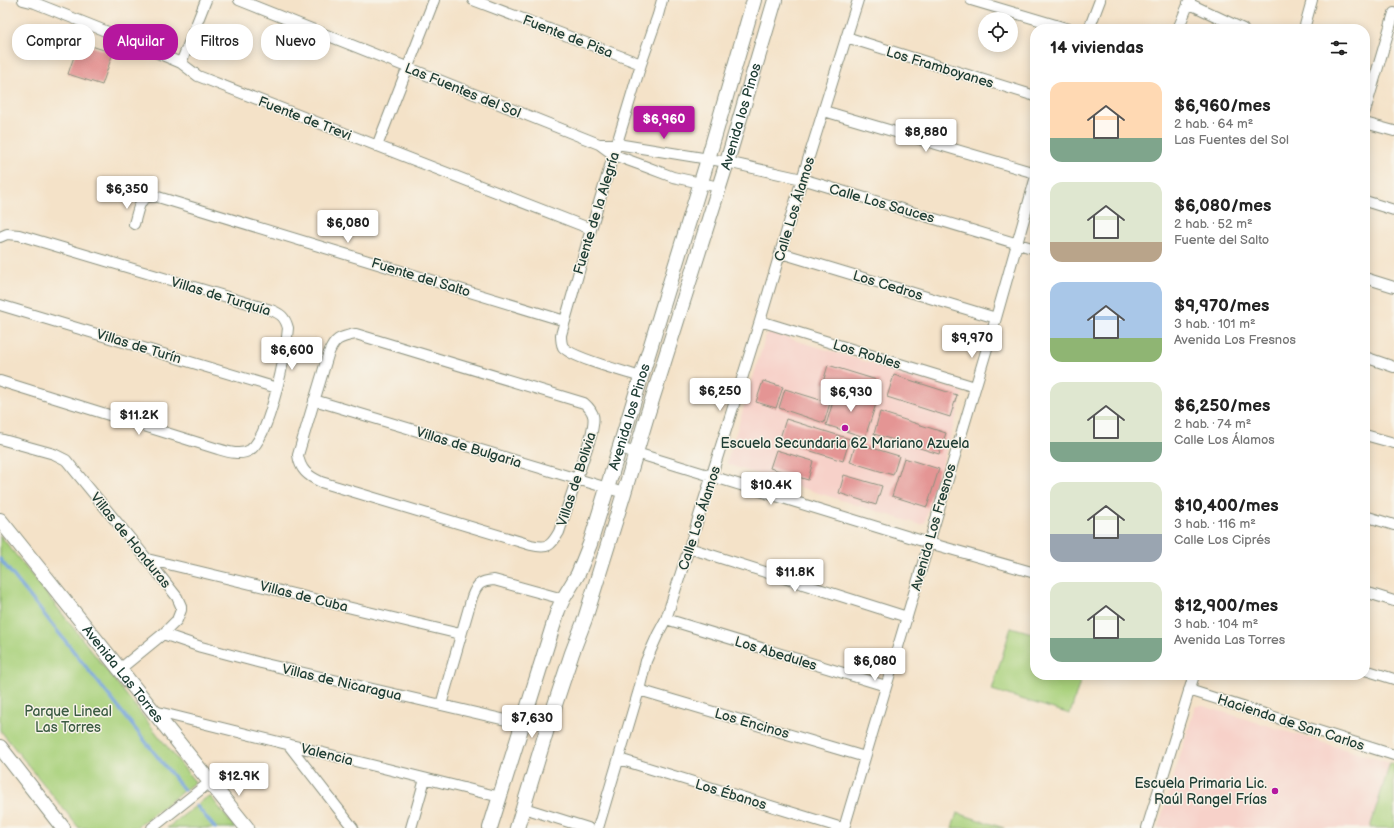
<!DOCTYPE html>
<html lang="es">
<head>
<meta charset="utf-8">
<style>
	body { margin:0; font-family:"Balsamiq Sans",sans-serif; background:#f2f2f2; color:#222; height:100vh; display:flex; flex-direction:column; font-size:15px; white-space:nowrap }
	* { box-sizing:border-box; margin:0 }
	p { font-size:13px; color:#767676 }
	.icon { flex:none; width:22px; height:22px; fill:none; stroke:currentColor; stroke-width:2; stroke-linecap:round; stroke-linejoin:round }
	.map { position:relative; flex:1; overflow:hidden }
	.drawer { position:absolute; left:1030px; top:24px; width:340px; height:656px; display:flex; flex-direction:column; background:#fff; border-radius:16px; box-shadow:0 2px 10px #0003 }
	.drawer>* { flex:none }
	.top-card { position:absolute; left:12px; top:24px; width:380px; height:36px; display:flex; gap:8px }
	.buttons { position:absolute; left:978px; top:12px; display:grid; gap:8px }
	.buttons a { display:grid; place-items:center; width:40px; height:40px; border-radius:50%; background:#fff; box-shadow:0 2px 10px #0003; font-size:20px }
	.price { position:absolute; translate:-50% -34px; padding:0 9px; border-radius:4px; background:#fff; color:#222; font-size:13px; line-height:26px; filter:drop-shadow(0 1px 2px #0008) }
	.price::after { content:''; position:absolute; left:50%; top:24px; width:12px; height:9px; margin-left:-6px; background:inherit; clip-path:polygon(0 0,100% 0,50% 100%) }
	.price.current { background:#b5179e; color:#fff }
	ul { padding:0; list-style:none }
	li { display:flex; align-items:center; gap:12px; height:100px; padding:0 20px }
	li span { display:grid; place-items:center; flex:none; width:112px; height:80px; border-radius:12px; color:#555 }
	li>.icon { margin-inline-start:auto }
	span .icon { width:48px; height:48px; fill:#fffc; stroke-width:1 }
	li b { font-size:17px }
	h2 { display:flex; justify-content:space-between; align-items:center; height:48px; padding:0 20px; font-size:17px }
	.tag { padding:0 14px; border-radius:16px; background:#fff; box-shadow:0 2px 10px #0003; font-size:14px; line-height:36px }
	.tag.current { background:#b5179e; color:#fff }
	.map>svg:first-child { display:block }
	.built { fill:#f7d1c9 }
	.green { fill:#a9d17c; stroke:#648758 }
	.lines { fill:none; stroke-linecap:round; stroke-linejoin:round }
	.stream { stroke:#71a2db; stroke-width:3.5 }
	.building { fill:#e49594 }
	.street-casing { stroke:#8a907e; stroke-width:12 }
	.secondary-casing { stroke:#8a907e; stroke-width:16 }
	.street { stroke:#fff; stroke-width:10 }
	.secondary { stroke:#fff; stroke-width:14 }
	.poi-dot { fill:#b5179e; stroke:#f7f3e8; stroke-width:1.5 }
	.labels { text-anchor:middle; stroke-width:3; stroke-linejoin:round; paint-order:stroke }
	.street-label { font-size:14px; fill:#1f3d34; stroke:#f7f3e8 }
	.poi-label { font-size:14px; fill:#1f3d34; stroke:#f7f3e8 }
	.park-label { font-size:14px; fill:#3b5b42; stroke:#f7f3e8 }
</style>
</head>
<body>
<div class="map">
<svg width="1394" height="828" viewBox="0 0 1394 828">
	<rect width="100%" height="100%" fill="#f7f3e8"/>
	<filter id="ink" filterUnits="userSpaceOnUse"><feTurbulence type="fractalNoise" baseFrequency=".025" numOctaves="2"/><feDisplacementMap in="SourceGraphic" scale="8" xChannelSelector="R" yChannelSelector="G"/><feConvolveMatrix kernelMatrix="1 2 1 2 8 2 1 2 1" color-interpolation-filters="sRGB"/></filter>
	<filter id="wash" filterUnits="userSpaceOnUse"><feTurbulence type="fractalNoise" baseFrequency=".012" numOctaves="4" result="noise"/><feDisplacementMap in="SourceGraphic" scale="16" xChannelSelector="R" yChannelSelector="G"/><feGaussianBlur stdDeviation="0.9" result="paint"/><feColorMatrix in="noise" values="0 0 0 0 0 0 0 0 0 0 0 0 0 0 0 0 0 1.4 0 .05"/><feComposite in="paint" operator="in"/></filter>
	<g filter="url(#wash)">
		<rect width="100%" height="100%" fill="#f4e2c8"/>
		<path class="built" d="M771,333L960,390L963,394L925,522L921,525L729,465L727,462L766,335Z
			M1200,705L1390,763L1370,828H1158L1195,707Z"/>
		<path class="green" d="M0,535L195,782L135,828H79L0,730Z
			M1011,627L1035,634V675H1082L1070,714L992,690Z
			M1390,763L1394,764V828H1370Z
			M211,797L235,828H167L206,798Z
			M957,813L1004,828H952Z"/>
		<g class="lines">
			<path class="stream" d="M0,559L184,790
				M196,805L215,828"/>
		</g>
		<g id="blocks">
			<path class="building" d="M79,42L113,53L102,85L68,74Z
				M828,365L880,381L874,398L823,382Z
				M894,375L957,395L950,417L887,397Z
				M763,381L783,387L776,408L756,402Z
				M837,388L877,401L865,437L826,425Z
				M785,389L830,403L824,423L779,408Z
				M880,412L946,433L939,454L874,434Z
				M786,419L850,439L843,461L779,441Z
				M856,443L899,456L893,475L850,462Z
				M776,450L813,461L808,480L770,468Z
				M904,458L939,469L927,507L892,496Z
				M844,475L882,486L876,505L839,493Z"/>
		</g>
	</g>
	<g filter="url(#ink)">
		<use href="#blocks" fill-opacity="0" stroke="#8a907e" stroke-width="1"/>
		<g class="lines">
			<defs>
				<path id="street" d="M23,0L35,3L113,34L181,63L198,76L591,229
					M239,0L599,144L614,155L644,166L673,177L719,187
					M473,0L641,64
					M971,0L1069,29
					M1188,3L1243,29
					M1089,29L1100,0
					M1178,29L1190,0
					M1304,29L1312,0
					M846,37L1035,96
					M181,63L206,0
					M824,111L1035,173
					M1365,111L1394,13
					M1365,123L1394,131
					M599,144H617L727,162L802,179L1035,249
					M377,146L434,0
					M1365,201L1394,210
					M134,224C139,209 138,193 158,197L565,321
					M0,237L7,234L19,235L271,310C281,314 285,317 288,328C286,353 270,436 250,450C241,456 228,452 218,449L0,381
					M781,253L996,318
					M1365,278L1394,287
					M0,305L277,388
					M760,321L975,387
					M356,334L584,403C597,414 594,421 591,436L559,532C551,546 548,549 531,545L321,482C308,476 300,470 298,455L328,355C334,339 339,337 356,334Z
					M1365,357L1394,367
					M641,377C626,372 572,358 563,347C561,343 561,339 561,335L591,229L641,64L658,15L662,0
					M314,400L624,493
					M1365,435L1394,443
					M0,439L54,454L66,460L147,559L177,597L181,606V610L177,620L163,634L120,669
					M620,448L929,543L1035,573
					M1365,516L1394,525
					M689,548L907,617
					M147,559L460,634
					M1365,592L1394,601
					M666,619L886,686
					M163,634L201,647L261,663L523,724
					M1365,670L1394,679
					M639,690L865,757
					M1189,690L1394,755
					M441,705L472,597C477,584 480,581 494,580L563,599
					M154,711L500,797
					M288,744L353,828
					M619,759L842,828
					M524,808L588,828
					M152,828L210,782
					M411,828L425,779
					M598,828L639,690L646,661L658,634L666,619L689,548L760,321L802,179L858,0
					M844,828L996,318L1035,180
					M1147,828L1194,675"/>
				<g id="secondary">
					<path id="s1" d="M0,520L247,828"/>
					<path d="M0,747L63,828"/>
					<path id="s2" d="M490,828L558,610L563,599L578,574L590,544L708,159L754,0"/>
					<path id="s3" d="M517,828L547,729L572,653L585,619L624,493L646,419L727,162L775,0"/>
				</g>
			</defs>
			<use href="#street" class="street-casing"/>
			<use href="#secondary" class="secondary-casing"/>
			<use href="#street" class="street"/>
			<use href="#secondary" class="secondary"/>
		</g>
	</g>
	<g class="poi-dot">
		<circle cx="845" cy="428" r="4"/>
		<circle cx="1275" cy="791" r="4"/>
	</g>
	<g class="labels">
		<g class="street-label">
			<text transform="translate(568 36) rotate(21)" y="5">Fuente de Pisa</text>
			<text transform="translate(940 67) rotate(17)" y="5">Los Framboyanes</text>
			<text transform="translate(463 90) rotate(22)" y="5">Las Fuentes del Sol</text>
			<text dy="5" stroke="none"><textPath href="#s3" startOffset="746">Avenida los Pinos</textPath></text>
			<text transform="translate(305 118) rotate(21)" y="5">Fuente de Trevi</text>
			<text transform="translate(882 203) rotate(16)" y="5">Calle Los Sauces</text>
			<text transform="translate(794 209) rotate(-73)" y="5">Calle Los Álamos</text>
			<text transform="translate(596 213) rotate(-73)" y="5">Fuente de la Alegría</text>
			<text transform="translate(421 277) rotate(17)" y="5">Fuente del Salto</text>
			<text transform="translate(888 285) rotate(17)" y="5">Los Cedros</text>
			<text transform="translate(221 296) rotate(17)" y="5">Villas de Turquía</text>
			<text transform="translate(139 346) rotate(17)" y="5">Villas de Turín</text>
			<text transform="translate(867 354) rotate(17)" y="5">Los Robles</text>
			<text dy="5" stroke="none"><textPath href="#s2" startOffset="435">Avenida los Pinos</textPath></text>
			<text transform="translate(469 447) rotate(17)" y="5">Villas de Bulgaria</text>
			<text transform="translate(576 479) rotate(-72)" y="5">Villas de Bolivia</text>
			<text transform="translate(699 518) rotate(-72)" y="5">Calle Los Álamos</text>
			<text transform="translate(933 527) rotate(-74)" y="5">Avenida Los Fresnos</text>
			<text transform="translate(131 540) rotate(51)" y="5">Villas de Honduras</text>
			<text transform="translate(304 596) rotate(14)" y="5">Villas de Cuba</text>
			<text transform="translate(776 653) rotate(17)" y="5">Los Abedules</text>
			<text dy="5" stroke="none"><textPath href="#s1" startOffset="197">Avenida Las Torres</textPath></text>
			<text transform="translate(342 682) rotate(13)" y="5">Villas de Nicaragua</text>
			<text transform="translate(1291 722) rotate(18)" y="5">Hacienda de San Carlos</text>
			<text transform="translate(752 723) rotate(16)" y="5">Los Encinos</text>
			<text transform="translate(327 754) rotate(14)" y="5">Valencia</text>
			<text transform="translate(731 794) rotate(17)" y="5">Los Ébanos</text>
		</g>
		<g class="poi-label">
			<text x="845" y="448">Escuela Secundaria 62 Mariano Azuela</text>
			<text x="1267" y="788" text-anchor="end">Escuela Primaria Lic.<tspan x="1267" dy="16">Raúl Rangel Frías</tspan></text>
		</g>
		<g class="park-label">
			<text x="68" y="716">Parque Lineal<tspan x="68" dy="16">Las Torres</tspan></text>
		</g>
	</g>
</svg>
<div class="buttons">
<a><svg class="icon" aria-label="locate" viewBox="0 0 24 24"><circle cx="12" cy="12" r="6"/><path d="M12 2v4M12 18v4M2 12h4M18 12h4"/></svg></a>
</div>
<b class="price current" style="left:664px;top:140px">$6,960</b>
<b class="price" style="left:926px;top:153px">$8,880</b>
<b class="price" style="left:127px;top:210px">$6,350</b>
<b class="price" style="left:348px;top:244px">$6,080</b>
<b class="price" style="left:972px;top:359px">$9,970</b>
<b class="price" style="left:292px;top:371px">$6,600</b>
<b class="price" style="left:720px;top:412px">$6,250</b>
<b class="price" style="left:851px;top:413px">$6,930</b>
<b class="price" style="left:139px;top:436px">$11.2K</b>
<b class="price" style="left:771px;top:506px">$10.4K</b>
<b class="price" style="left:795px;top:593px">$11.8K</b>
<b class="price" style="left:875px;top:682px">$6,080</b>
<b class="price" style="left:532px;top:739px">$7,630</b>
<b class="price" style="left:239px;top:797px">$12.9K</b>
<div class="top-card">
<a class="tag">Comprar</a>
<a class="tag current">Alquilar</a>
<a class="tag">Filtros</a>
<a class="tag">Nuevo</a>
</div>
<section class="drawer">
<h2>14 viviendas<svg class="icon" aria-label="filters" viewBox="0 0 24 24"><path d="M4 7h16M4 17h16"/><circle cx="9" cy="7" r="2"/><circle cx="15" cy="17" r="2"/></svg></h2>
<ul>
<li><span style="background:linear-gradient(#ffd9b3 70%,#7fa58c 0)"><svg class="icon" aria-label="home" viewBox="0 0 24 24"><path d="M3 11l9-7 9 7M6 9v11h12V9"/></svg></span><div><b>$6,960/mes</b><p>2 hab. · 64 m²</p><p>Las Fuentes del Sol</p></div></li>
<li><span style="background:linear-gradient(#dfe7d0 75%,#b9a48a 0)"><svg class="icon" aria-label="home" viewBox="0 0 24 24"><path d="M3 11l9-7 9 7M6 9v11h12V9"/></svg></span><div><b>$6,080/mes</b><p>2 hab. · 52 m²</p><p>Fuente del Salto</p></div></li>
<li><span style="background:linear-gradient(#a9c7e8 70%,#8fb573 0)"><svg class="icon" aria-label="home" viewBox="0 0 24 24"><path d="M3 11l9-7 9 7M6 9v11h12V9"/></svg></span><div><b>$9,970/mes</b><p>3 hab. · 101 m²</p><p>Avenida Los Fresnos</p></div></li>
<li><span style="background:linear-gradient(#dfe7d0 75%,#7fa58c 0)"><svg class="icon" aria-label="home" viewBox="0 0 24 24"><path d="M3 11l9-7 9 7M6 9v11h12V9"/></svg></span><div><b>$6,250/mes</b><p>2 hab. · 74 m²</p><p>Calle Los Álamos</p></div></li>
<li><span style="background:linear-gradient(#dfe7d0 65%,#9aa5b1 0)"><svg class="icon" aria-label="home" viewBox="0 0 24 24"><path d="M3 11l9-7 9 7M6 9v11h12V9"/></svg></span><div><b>$10,400/mes</b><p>3 hab. · 116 m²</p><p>Calle Los Ciprés</p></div></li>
<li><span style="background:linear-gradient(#dfe7d0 70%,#7fa58c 0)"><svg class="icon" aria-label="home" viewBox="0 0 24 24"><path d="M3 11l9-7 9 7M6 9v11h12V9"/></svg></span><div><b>$12,900/mes</b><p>3 hab. · 104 m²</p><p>Avenida Las Torres</p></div></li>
</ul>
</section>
</div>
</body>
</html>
